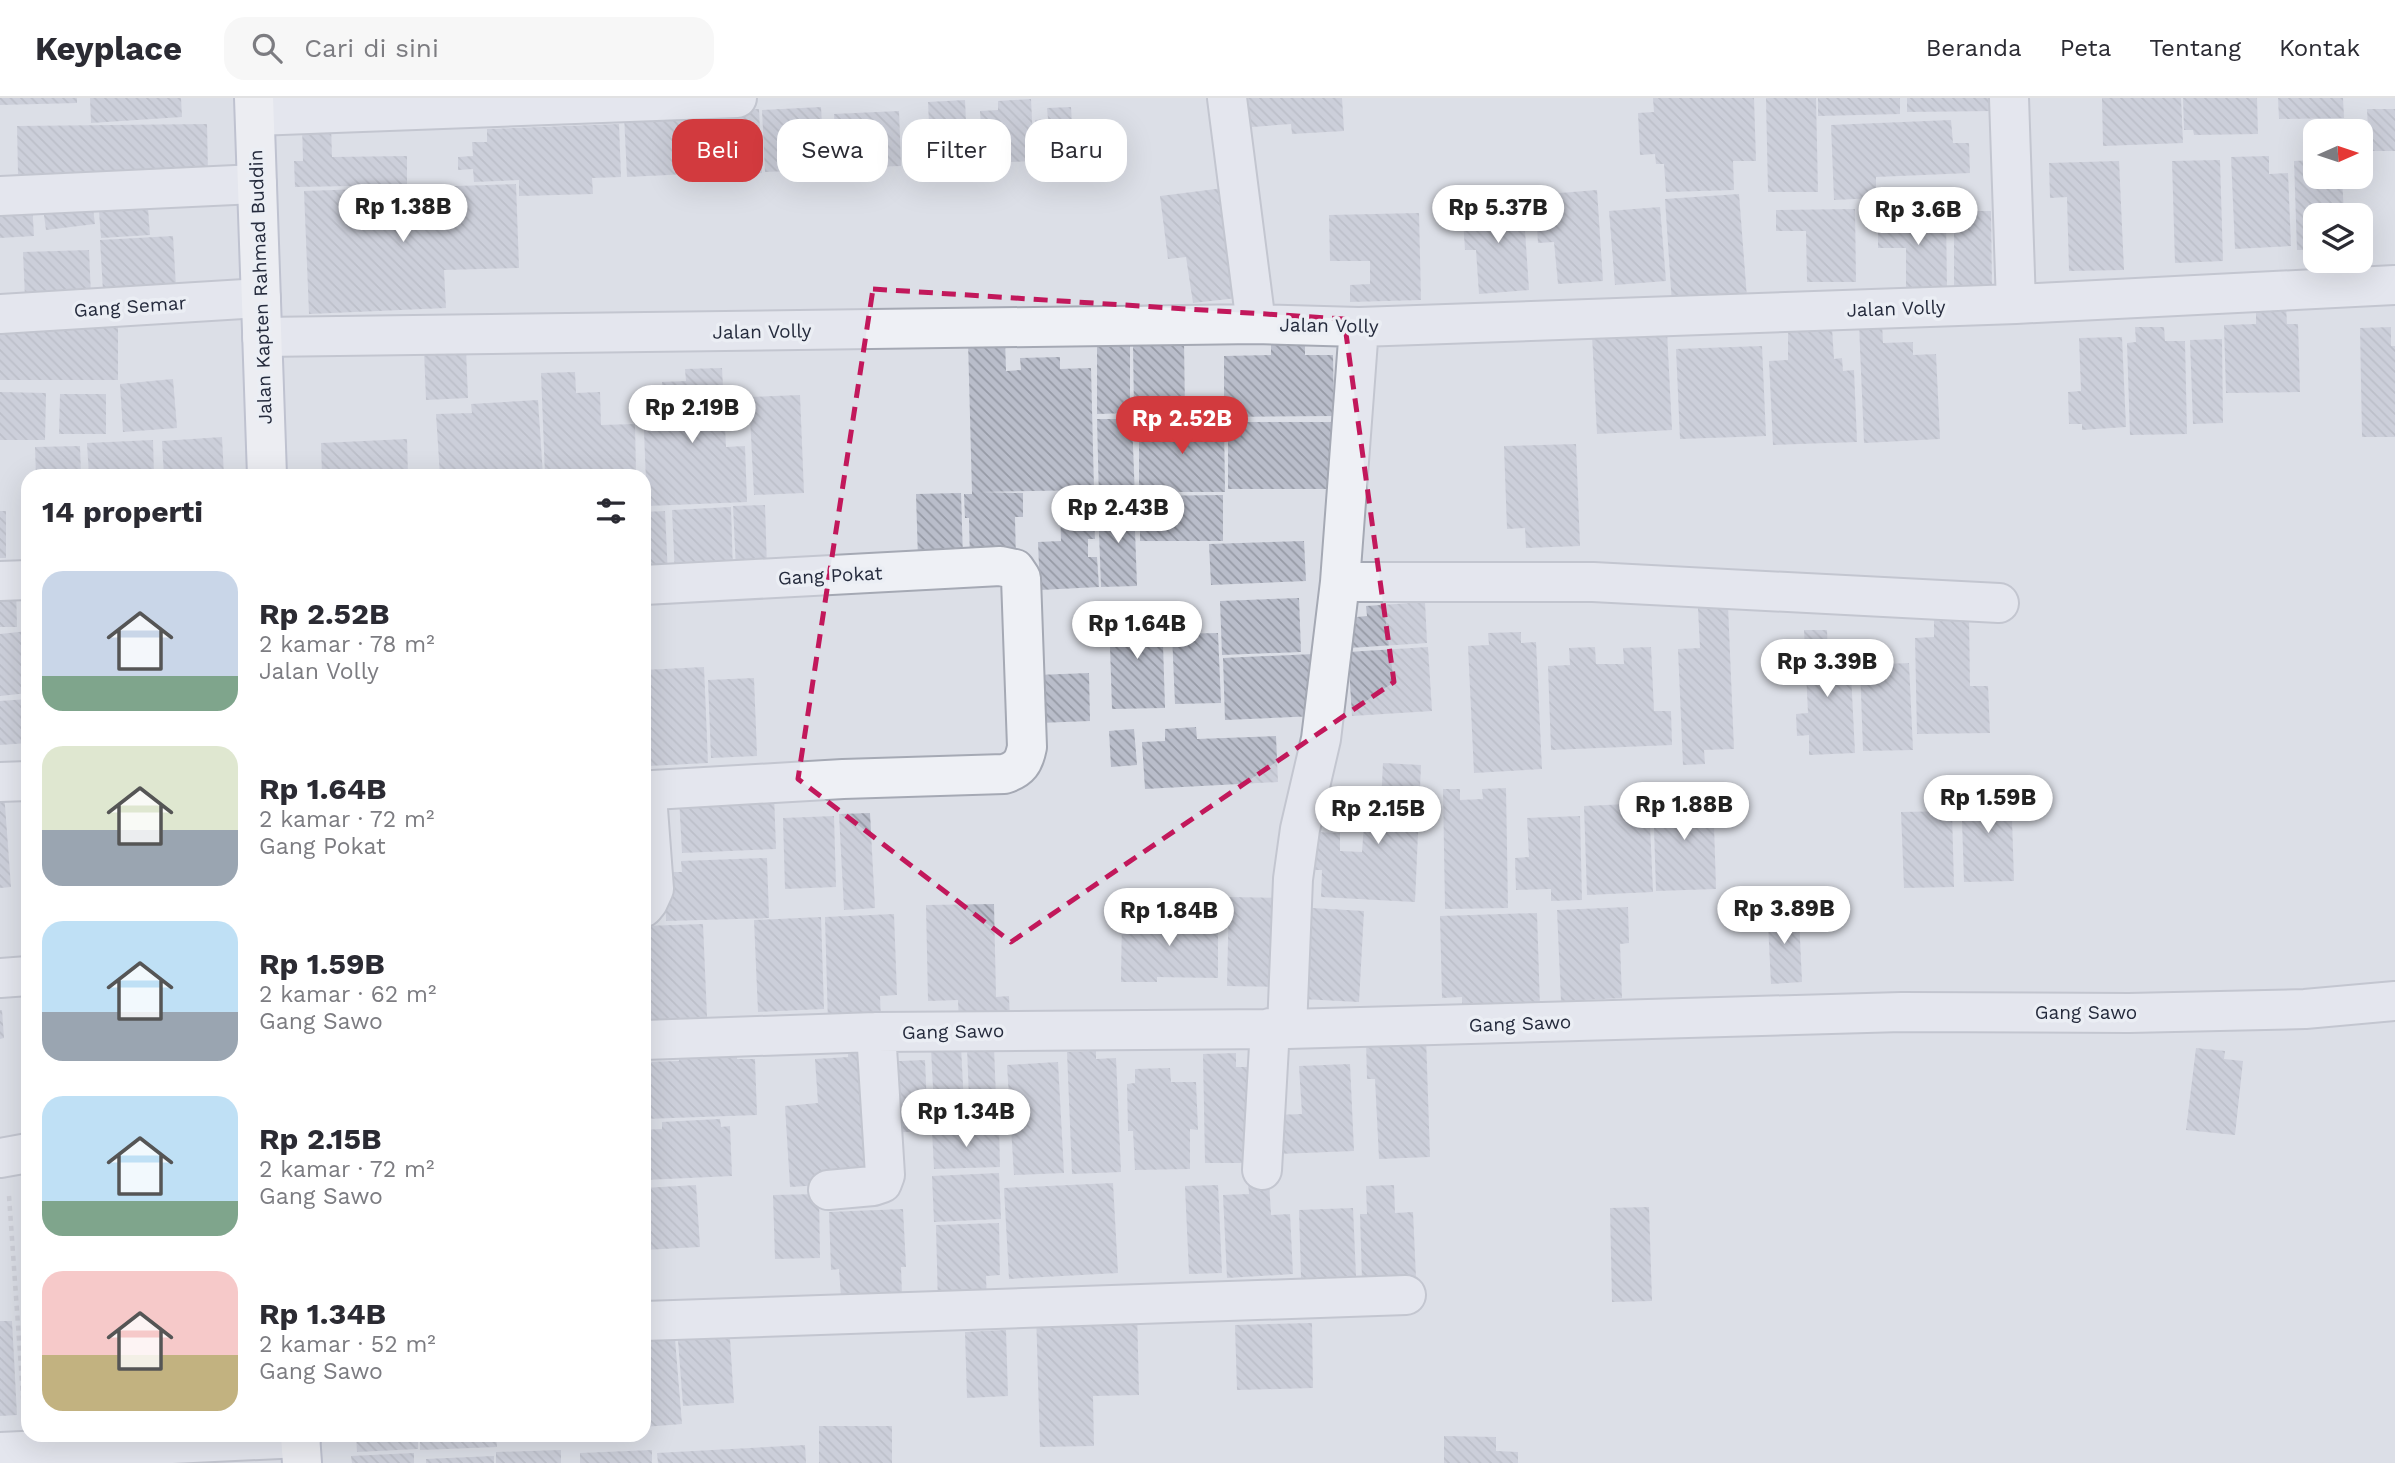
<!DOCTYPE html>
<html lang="id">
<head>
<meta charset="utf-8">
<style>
	body { margin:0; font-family:"Work Sans",sans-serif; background:#f7f7f7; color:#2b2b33; height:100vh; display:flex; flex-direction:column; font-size:26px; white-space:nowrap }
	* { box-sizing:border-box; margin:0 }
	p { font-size:23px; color:#7c7c81 }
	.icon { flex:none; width:38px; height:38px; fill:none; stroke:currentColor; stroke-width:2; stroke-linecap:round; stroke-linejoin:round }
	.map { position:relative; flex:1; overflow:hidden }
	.details { position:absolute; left:21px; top:371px; width:630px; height:973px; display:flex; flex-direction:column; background:#fff; border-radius:21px; box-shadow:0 7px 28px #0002 }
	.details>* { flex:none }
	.banner { position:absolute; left:672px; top:21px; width:665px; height:63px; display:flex; gap:14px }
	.needle { width:46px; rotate:87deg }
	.buttons { position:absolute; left:2303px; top:21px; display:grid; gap:14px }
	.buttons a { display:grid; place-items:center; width:70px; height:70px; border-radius:14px; background:#fff; box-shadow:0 7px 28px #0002; font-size:35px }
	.price { position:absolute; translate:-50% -60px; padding:0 16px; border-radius:24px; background:#fff; color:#222; font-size:23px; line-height:46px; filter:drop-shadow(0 2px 4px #0008) }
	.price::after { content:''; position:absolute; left:50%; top:42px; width:21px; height:16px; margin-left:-10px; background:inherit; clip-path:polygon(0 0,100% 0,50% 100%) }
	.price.selected { background:#d23a3e; color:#fff }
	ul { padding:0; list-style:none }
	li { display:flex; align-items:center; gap:21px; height:175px; padding:0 21px }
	li span { display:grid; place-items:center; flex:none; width:196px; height:140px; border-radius:21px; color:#555 }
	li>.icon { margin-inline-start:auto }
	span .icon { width:84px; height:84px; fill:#fffc; stroke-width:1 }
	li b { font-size:30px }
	h2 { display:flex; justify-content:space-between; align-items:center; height:84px; padding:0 21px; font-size:30px }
	.chip { padding:0 24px; border-radius:21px; background:#fff; box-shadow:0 7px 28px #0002; font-size:24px; line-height:63px }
	.chip.selected { background:#d23a3e; color:#fff }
	header { display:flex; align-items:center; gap:42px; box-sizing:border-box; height:98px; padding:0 35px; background:#fff; border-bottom:2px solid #e1e1e2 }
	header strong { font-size:33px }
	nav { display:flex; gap:38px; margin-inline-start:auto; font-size:24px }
	.search { width:490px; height:63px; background:#f7f7f7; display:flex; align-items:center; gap:18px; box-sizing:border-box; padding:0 24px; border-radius:21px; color:#7c7c81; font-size:26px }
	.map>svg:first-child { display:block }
	.building { fill:url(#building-back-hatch) }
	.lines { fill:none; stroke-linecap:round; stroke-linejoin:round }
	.street-casing { stroke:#a5a9b4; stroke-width:42 }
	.primary-casing { stroke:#9ba1b3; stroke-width:42 }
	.path { stroke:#babdc5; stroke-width:4.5; stroke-dasharray:5 5; stroke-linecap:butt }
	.street { stroke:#eef0f5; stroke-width:38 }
	.primary { stroke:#fff; stroke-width:38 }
	.marked { fill:none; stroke:#c2185b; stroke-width:5; stroke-dasharray:14 9; stroke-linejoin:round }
	.labels { text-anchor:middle; stroke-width:7; stroke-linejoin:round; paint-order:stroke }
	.street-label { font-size:19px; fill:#252b3d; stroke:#ebeef4 }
</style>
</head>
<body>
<header>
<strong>Keyplace</strong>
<div class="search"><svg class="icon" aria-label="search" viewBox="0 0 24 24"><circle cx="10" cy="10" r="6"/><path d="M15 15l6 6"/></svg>Cari di sini</div>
<nav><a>Beranda</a><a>Peta</a><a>Tentang</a><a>Kontak</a></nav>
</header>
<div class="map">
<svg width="2395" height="1365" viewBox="0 0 2395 1365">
	<defs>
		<pattern id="building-back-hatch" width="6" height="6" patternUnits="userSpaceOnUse" patternTransform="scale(1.75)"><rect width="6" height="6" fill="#b9bdca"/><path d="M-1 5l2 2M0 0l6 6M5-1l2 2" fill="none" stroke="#969aa5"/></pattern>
	</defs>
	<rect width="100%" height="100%" fill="#dcdfe7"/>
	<path class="building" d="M0,0H77V5L0,7Z
		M90,0H181L182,19L91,25Z
		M1237,0H1342L1344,33L1292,36L1291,26L1239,30Z
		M1653,0H1754L1756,63H1733L1734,92L1666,94L1664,66H1656L1655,56L1640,57L1638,15L1654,14Z
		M1766,0H1816L1818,94H1768Z
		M1818,0H1900V16L1818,18Z
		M1907,0H1991L1992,13L1907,14Z
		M2102,0H2181L2183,45L2103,48Z
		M2183,0H2257L2258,36L2194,37L2193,32H2184Z
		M2278,0H2343L2344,20L2279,21Z
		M1031,1L1034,63L983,65L980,13L998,12V3Z
		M965,2L966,24H975L977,66L927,68L924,26H929L928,4Z
		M821,9L822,27H830L833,71L765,74L762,12Z
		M1071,9L1074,60L1037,62L1035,22L1048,21L1047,10Z
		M759,11L762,75L713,77L711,13Z
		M2367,11H2395V53H2369Z
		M706,13L709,75L627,79L624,17Z
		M899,13L901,68L837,70L834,16Z
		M1951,22L1953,45H1969L1970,75L1876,79V100L1834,102L1831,27Z
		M207,26L208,75L18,76L17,28Z
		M619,26L621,79L592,80L593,96L519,98V82L474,84L473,71L458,72V59L473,58L472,44H487V31Z
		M302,27H331L332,59L407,58V87L295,89L294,63H303Z
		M2269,58V76L2288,75L2291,148L2235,151L2231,59Z
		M2220,62L2223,163L2175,165L2172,63Z
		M2315,62V79H2342L2344,117H2315V152H2297L2294,63Z
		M2119,63L2124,172L2069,173L2067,99L2050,100L2049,65Z
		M516,86L519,170L444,172L446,210L309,216L304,93Z
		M1232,89L1246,199L1193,205L1186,159L1168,161L1160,98Z
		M1597,92L1603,183L1558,186L1554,144L1538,145L1535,97Z
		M1739,96L1747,200L1672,206L1665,101Z
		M147,97L150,137L101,140L98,100Z
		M92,103L95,126L46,132L43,110Z
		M1523,103L1529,192L1479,196L1476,152H1465L1462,106Z
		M32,104L34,138L0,140V106Z
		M1660,109L1666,183L1615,187L1609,113Z
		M1855,111L1856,184H1807L1806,133H1776V112Z
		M1946,113L1947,194H1906V150H1878V114Z
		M1954,113H1991L1992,190L1954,191Z
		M1419,115L1421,202L1350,204V187L1370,186V163H1330L1329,117Z
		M173,138L176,189L103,193L100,142Z
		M89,152L91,198L25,200L23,154Z
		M2286,208L2287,226H2298L2300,294L2226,295L2224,227L2256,226V209Z
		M1882,225L1883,245L1913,244V257L1936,256L1940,341L1864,345L1859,226Z
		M0,228H118V282H0Z
		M2135,229H2164L2165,243H2185L2187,336L2130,337L2127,245L2136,244Z
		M2391,229V248H2395V339H2362L2360,230Z
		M1832,230L1834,261L1842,260L1843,273L1854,272L1857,344L1773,347L1769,263L1788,262V232Z
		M1667,233L1672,332L1597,336L1592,237Z
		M2122,239L2126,329L2082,332V326H2069L2068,294L2081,293L2079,240Z
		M1005,241L1006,273L1021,272L1020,260L1060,259V271L1091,270L1094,392L980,394L1023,395V419H1015L1016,463L970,464L969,420H965L964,396H972L968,242Z
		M2222,241L2223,325L2193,326L2190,242Z
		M1097,243H1130V315L1097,316Z
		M1184,243L1185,315L1134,316L1133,244Z
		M1271,243H1305V257H1333L1334,318L1224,319V258L1271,257Z
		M1762,248L1766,338L1680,341L1676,251Z
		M466,251L468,300L426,302L424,252Z
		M722,270L726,349L745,348L747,404L647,408L643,308L663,307L662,284L686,283L685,271Z
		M575,274L576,295L600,294L601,327L635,326L636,378H545L541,275Z
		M173,281L177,330L123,334L120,286Z
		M0,294L46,295L45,342H0Z
		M60,296H106V336H59Z
		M800,297L804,395L754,397L749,299Z
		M538,302L543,378H440L436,316L472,315L471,306Z
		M1097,321H1132L1135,401L1099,402Z
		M1139,322L1224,323L1225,394H1139Z
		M1228,324H1331V391H1228Z
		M222,339L224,378H164L162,343Z
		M407,341L408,378H322L321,345Z
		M153,342L154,378H89L87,345Z
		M1576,346L1580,448L1526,450L1525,430L1507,431L1504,348Z
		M80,348L81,378H36L35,349Z
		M961,395L963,460L918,461L916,396Z
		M1223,397V443H1140V398Z
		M1093,403L1095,441H1088V459H1097L1099,489L1040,492L1038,444L1061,443L1060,405Z
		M1134,405L1137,488L1101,489L1098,407Z
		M765,407L767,471L736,472L733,408Z
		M731,409L733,475L675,478L672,412Z
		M0,413H6V460H0Z
		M665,413L668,478L644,479V414Z
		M1304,443L1306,483L1211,487L1209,446Z
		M0,488H16L17,529H0Z
		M1299,500L1301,554L1222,557L1220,503Z
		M1425,504L1427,545L1349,550L1346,520L1367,518L1366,508Z
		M1728,508L1734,651L1704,652L1705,666L1683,667L1678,551L1700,550L1698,510Z
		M1162,514L1165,610L1112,611L1109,516Z
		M1969,520L1970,588H1988L1990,635L1917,636L1915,540L1934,539V521Z
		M1804,532H1827L1828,558L1850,556L1855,655L1809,657V637L1797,638L1796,616L1808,615Z
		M28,533V595L0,598V536Z
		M1521,534V545L1536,544L1542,671L1474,675L1468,548L1489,547L1488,535Z
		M1218,535L1221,605L1175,606L1172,536Z
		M1428,549L1432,613L1352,618L1348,554Z
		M1595,549L1596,566H1624L1623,550L1651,549L1654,613H1671L1672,647L1551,652L1548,568L1570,567L1569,550Z
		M1885,555L1886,566L1909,565L1913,652L1863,653L1860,567L1863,566L1862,556Z
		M1314,556L1317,618L1225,622L1223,560Z
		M704,569L708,665L648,668L644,572Z
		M1089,575L1090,623L1039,625L1037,577Z
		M754,580L757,658L711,660L708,582Z
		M28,601V645L0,647V603Z
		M1196,629L1197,641L1276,638L1278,684L1145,691L1142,644L1165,643V631Z
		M1134,631L1137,667L1111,669L1109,633Z
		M1383,665L1421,667L1415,804L1321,799L1322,772H1315L1316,734L1340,735V753L1362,754L1364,726H1380Z
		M1506,690L1508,810L1445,811L1443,691H1460V702L1483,701L1482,691Z
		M2011,690L2014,783L1964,784L1961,691Z
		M0,694H4L11,789L0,790Z
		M1713,695L1716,791L1656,793L1653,697Z
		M774,696L776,751L682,755L679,700Z
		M1649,705L1653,794L1587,797L1584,708Z
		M1952,713L1954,789L1904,790L1901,714Z
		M870,715L875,810L844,812L839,716Z
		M834,718L836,789L785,791L783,720Z
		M1580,718L1582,802L1551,803V791L1516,792L1515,760L1529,759L1527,720Z
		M767,760L769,820L666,823L665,774H682L681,763Z
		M1229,799L1285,800L1283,889L1227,888Z
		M1785,804L1786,821L1799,820L1802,884L1771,886L1767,805Z
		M994,806L996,899L1009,898L1010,924L959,925L958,902L928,903L926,807Z
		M1295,809L1364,813L1359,904L1302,901Z
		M1628,809L1629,845L1620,846L1622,900L1561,903L1557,812Z
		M1122,815L1158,816V830H1187L1188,815H1218V880L1157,879V884H1121Z
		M1537,815L1540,909L1462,911V899L1442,900L1440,818Z
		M894,816L897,897L880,898L881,923L828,925L825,819Z
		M821,819L824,911L758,914L754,822Z
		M703,826L707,919L646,922L644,828Z
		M0,912H2L4,940L0,941Z
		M1426,939L1430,1059L1379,1061L1375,981H1367L1366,942Z
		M961,948L965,1028L935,1030L931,950Z
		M874,949L882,1083L790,1089L785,1008L818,1005L815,961L848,959V951Z
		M967,949H994L997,1027H970Z
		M2196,950L2225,953L2224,961L2243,963L2235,1037L2186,1032Z
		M737,952V961H755L757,1017L644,1021V964L679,963V955Z
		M1096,953V961L1116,960L1121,1074L1072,1076L1067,954Z
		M1236,955V969H1253L1255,1065H1205L1203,956Z
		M925,962L928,1033L884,1035L879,964Z
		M1058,964L1064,1075L1014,1077L1007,967Z
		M1350,966L1354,1053L1277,1056L1275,1017L1302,1016L1299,968Z
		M1170,970L1171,984H1196L1198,1032L1190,1031V1071L1135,1072L1133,1033H1128L1127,986L1135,985V971Z
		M720,1021L721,1029L730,1028L732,1078L644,1082V1032L662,1031V1024Z
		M999,1030L1000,1069L934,1071L932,1033Z
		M999,1075L1001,1121L934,1124L932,1078Z
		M1269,1083L1271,1117L1290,1116L1293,1176L1227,1180L1223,1097L1249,1096L1248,1084Z
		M1113,1085L1118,1175L1009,1181L1004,1090Z
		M696,1087L700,1149L644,1152V1090Z
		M1218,1087L1222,1175L1189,1176L1185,1088Z
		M1394,1087L1395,1115L1413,1114L1416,1180L1362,1182L1360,1116H1367L1366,1088Z
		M819,1096L820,1160L775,1161L773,1097Z
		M1649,1109L1652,1203L1612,1204L1610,1110Z
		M1353,1110L1356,1178L1301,1180L1299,1112Z
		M903,1111L906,1169H901L902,1197L841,1199L839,1171L831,1172L829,1114Z
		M999,1125L1000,1177L986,1178L987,1206L938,1208L936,1127Z
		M1137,1211L1139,1297L1093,1298L1094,1348L1040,1349L1036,1214Z
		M0,1223H12L17,1317L0,1318Z
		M729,1225L734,1305L683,1308L677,1229Z
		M1312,1225L1313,1290L1237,1292L1235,1227Z
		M674,1229L682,1326L644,1329V1231Z
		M1006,1232L1008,1298L967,1300L965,1234Z
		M819,1328H892V1365H819Z
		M356,1337H418V1351L357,1354Z
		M420,1337H496L497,1349L420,1352Z
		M1444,1338L1496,1339V1353L1518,1354V1365H1444Z
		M805,1347L806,1365H658L657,1355Z
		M561,1352V1365H496V1354Z
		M652,1352V1365H580V1355Z
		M414,1355V1365H352L351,1358Z
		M494,1358V1365H426V1361Z"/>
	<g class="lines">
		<defs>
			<path id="street" d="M1227,0L1256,226
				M2009,0L2016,206
				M255,18L737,0
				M0,98L257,86
				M0,216L261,200
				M262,239L1256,226L1359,229L2016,206L2395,187
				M0,483L28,482
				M1340,484H1593L1999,505
				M644,487L1000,468L1015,471L1021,480L1027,649C1024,664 1020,671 1004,676L843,681L653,692L647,698L654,791L648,804L644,809
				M0,684L28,683
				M0,880L28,878
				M1287,931L1293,781L1300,731L1321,641L1340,484L1359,229
				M644,942L876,934L1287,931L1902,914L2129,915L2305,911L2395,903
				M0,1060L28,1055
				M1262,1072L1270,930
				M828,1092L873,1088L882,1085L885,1077L876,934
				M644,1223L1406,1197
				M0,1354L301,1340"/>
			<path id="primary" d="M254,0L267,378
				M300,1337L302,1365"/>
		</defs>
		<use href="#street" class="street-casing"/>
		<use href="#primary" class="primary-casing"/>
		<path class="path" d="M9,1098L24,1313"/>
		<use href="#street" class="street"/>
		<use href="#primary" class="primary"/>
	</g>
	<path d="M0 0H2395V1365H0ZM873,191L1344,221L1394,584L1011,844L798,681Z" fill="#dcdfe7" fill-opacity=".55" fill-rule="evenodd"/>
	<path class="marked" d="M873,191L1344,221L1394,584L1011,844L798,681Z"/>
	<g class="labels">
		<g class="street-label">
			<text transform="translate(260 189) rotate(-92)" y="7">Jalan Kapten Rahmad Buddin</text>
			<text transform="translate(130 208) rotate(-4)" y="7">Gang Semar</text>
			<text transform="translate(1896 210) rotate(-2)" y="7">Jalan Volly</text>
			<text transform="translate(1329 227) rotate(1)" y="7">Jalan Volly</text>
			<text transform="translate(762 233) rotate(-1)" y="7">Jalan Volly</text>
			<text transform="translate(830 477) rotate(-3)" y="7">Gang Pokat</text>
			<text x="2086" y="921">Gang Sawo</text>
			<text transform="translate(1520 925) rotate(-2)" y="7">Gang Sawo</text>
			<text transform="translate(953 933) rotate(-1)" y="7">Gang Sawo</text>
		</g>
	</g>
</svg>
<div class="buttons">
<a><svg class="needle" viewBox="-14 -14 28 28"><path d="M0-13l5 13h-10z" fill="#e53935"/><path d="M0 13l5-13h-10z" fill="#7c7c81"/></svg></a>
<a><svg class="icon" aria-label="layers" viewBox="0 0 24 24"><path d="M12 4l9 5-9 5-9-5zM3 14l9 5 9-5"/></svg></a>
</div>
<b class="price" style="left:403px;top:146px">Rp 1.38B</b>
<b class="price" style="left:1498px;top:147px">Rp 5.37B</b>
<b class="price" style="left:1918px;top:149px">Rp 3.6B</b>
<b class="price" style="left:692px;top:347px">Rp 2.19B</b>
<b class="price selected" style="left:1182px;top:358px">Rp 2.52B</b>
<b class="price" style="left:1118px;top:447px">Rp 2.43B</b>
<b class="price" style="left:1137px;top:563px">Rp 1.64B</b>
<b class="price" style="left:1827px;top:601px">Rp 3.39B</b>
<b class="price" style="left:1988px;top:737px">Rp 1.59B</b>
<b class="price" style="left:1684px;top:744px">Rp 1.88B</b>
<b class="price" style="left:1378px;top:748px">Rp 2.15B</b>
<b class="price" style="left:1784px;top:848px">Rp 3.89B</b>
<b class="price" style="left:1169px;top:850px">Rp 1.84B</b>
<b class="price" style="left:966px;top:1051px">Rp 1.34B</b>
<div class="banner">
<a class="chip selected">Beli</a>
<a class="chip">Sewa</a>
<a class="chip">Filter</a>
<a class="chip">Baru</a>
</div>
<section class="details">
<h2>14 properti<svg class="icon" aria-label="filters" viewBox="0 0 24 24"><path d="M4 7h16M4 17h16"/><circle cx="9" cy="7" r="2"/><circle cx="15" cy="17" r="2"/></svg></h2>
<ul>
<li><span style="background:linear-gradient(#c9d6e8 75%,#7fa58c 0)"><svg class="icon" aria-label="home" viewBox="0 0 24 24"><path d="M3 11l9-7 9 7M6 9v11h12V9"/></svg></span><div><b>Rp 2.52B</b><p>2 kamar · 78 m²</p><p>Jalan Volly</p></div></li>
<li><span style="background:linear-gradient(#dfe7d0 60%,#9aa5b1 0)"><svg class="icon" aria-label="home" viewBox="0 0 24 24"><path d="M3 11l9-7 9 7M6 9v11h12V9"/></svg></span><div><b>Rp 1.64B</b><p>2 kamar · 72 m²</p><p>Gang Pokat</p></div></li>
<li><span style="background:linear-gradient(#bfe0f5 65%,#9aa5b1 0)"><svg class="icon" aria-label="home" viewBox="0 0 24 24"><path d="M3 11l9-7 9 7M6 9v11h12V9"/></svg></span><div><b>Rp 1.59B</b><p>2 kamar · 62 m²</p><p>Gang Sawo</p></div></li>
<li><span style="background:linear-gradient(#bfe0f5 75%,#7fa58c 0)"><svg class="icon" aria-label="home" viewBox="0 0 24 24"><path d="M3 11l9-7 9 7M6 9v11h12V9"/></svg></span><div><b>Rp 2.15B</b><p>2 kamar · 72 m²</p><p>Gang Sawo</p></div></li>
<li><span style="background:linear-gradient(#f6c9c9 60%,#c2b280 0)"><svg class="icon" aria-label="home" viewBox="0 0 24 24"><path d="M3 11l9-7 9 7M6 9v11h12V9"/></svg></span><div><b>Rp 1.34B</b><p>2 kamar · 52 m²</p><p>Gang Sawo</p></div></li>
</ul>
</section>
</div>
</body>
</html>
